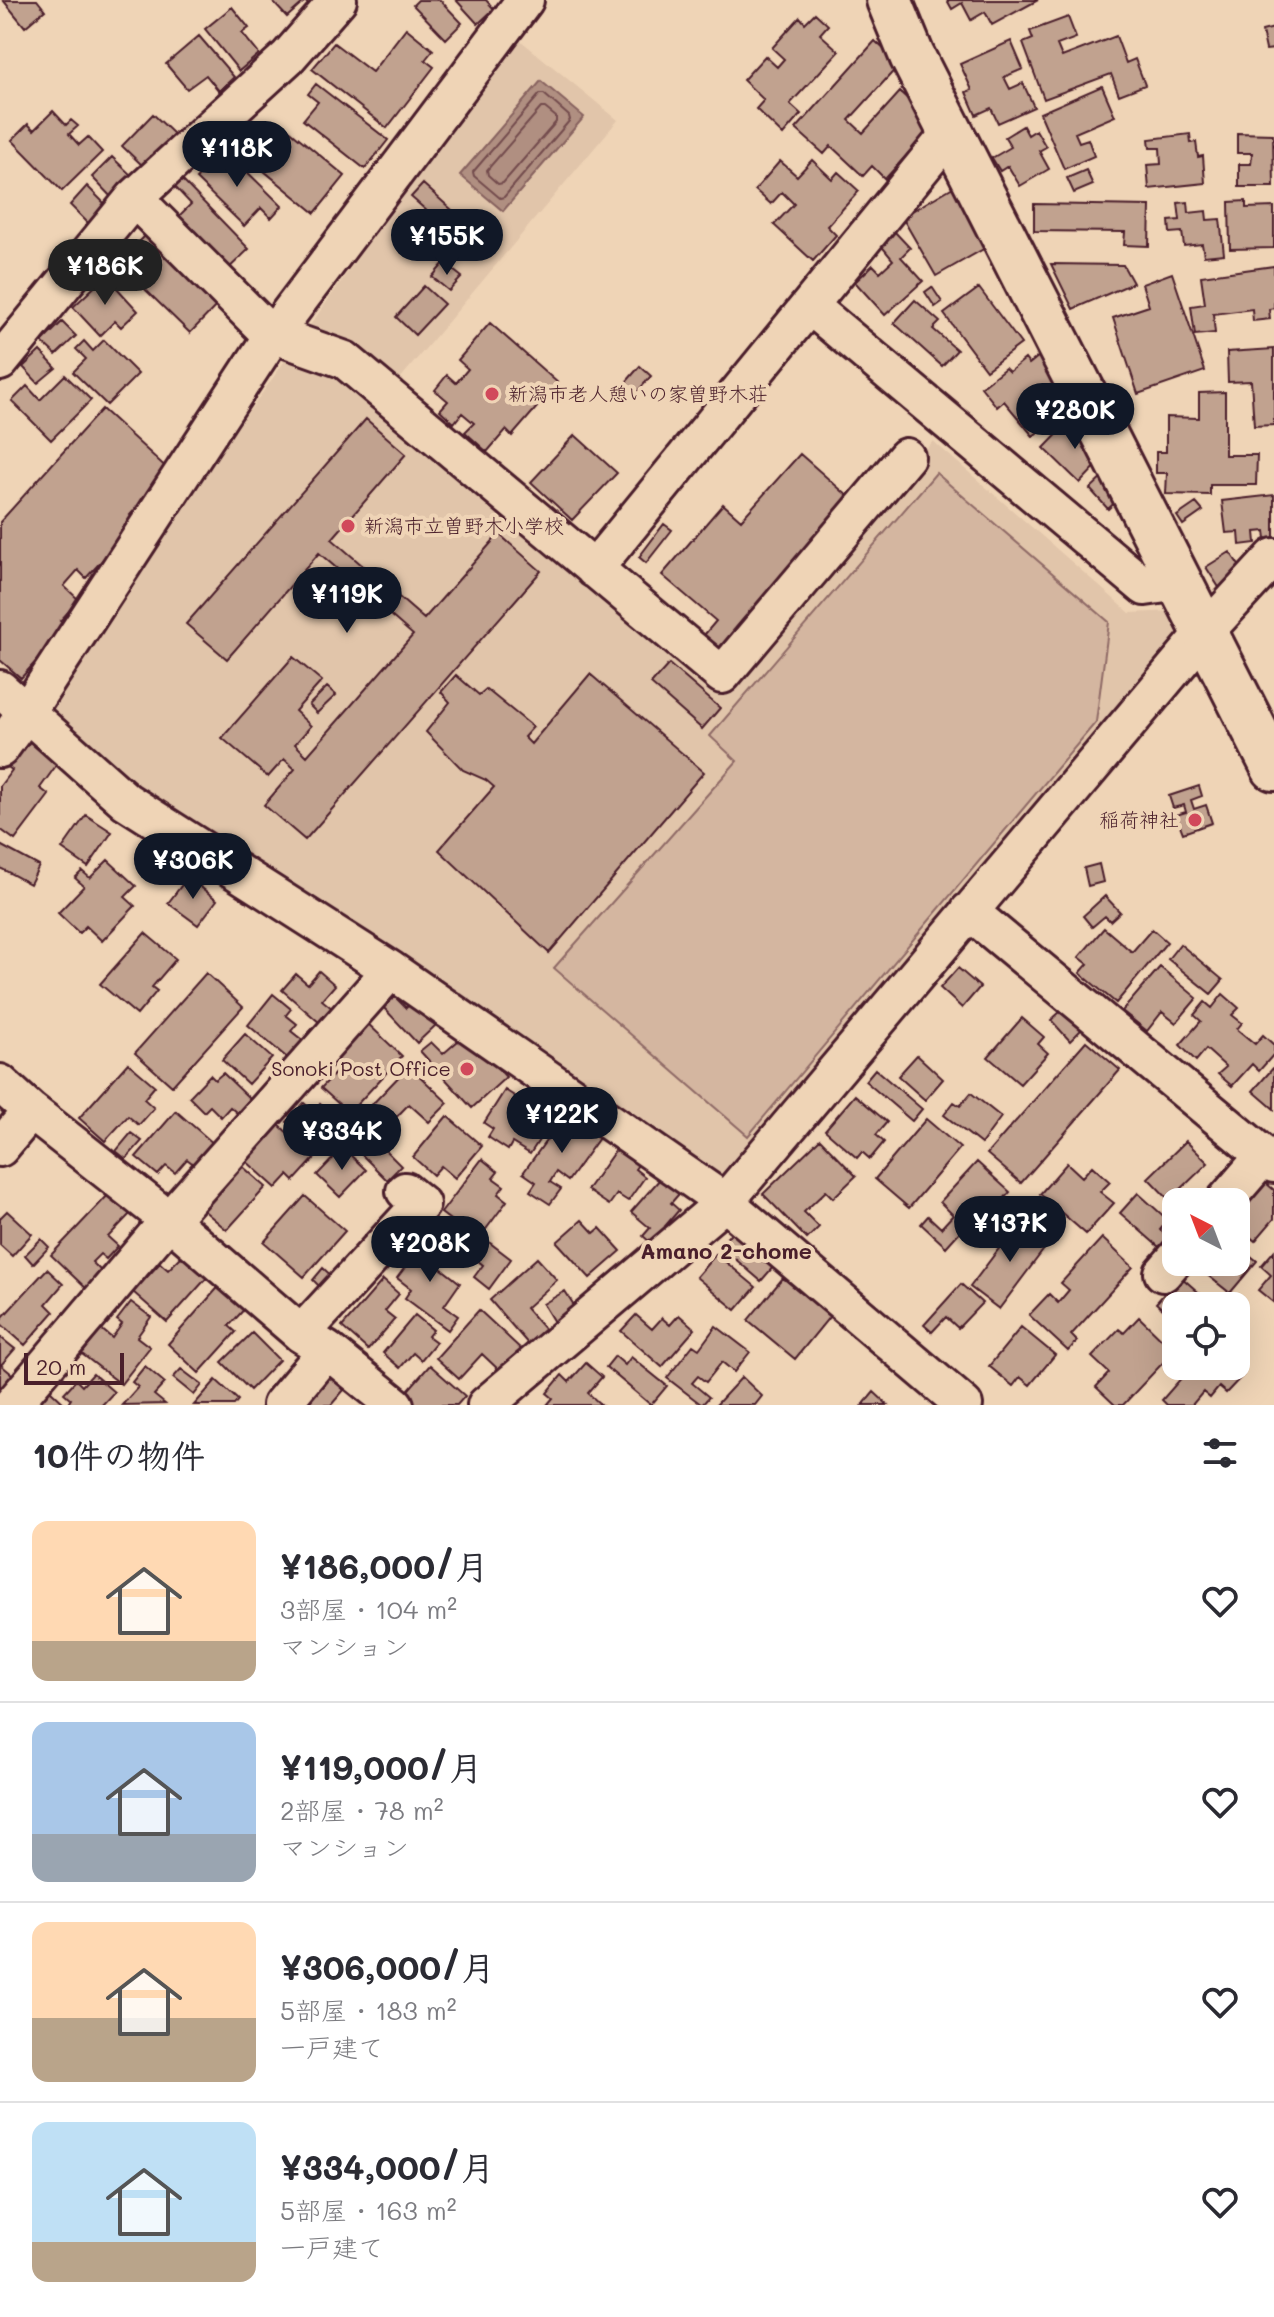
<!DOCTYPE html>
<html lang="ja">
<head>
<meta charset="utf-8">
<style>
	body { margin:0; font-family:Mali,"Klee One",sans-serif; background:#f2f2f3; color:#2b2b33; height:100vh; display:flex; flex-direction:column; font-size:30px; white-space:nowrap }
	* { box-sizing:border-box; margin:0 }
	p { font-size:26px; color:#7c7c81 }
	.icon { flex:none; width:44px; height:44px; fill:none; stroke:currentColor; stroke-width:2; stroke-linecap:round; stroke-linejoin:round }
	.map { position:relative; height:1405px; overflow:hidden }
	.side { display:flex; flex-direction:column; background:#fff; flex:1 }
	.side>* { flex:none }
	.needle { width:52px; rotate:318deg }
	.controls { position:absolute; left:1162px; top:1188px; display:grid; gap:16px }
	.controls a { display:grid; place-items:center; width:88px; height:88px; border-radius:16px; background:#fff; box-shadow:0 8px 32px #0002; font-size:40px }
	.scale { position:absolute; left:24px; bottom:20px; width:100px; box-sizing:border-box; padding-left:8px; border:4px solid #4a1f2b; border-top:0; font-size:22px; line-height:28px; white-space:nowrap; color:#4a1f2b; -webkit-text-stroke:6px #efd4b6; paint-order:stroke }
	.price { position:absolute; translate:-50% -68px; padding:0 18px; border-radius:28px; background:#111827; color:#fff; font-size:26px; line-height:52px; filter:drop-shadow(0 2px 4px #0008) }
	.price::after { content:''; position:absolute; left:50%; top:48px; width:24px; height:18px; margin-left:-12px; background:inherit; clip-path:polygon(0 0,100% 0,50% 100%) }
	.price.selected { background:#222; color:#fff }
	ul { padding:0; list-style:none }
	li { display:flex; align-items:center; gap:24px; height:200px; padding:0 32px }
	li+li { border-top:2px solid #e1e1e2 }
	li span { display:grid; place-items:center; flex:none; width:224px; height:160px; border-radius:16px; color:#555 }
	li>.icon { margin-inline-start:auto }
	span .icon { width:96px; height:96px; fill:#fffc; stroke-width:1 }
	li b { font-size:34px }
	h2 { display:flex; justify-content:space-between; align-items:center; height:96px; padding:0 32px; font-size:34px }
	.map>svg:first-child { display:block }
	.built { fill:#e1c5aa }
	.green { fill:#d4b6a0; stroke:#8f6a66; stroke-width:2 }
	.water { fill:#b08f81; stroke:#87625f; stroke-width:2 }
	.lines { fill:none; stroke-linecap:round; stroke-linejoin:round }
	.shore { stroke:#734c4d; stroke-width:2 }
	.building { fill:#c1a28f; stroke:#4a1f2b; stroke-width:2 }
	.street-casing { stroke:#4a1f2b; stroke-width:42 }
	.secondary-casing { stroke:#4a1f2b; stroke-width:50 }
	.street { stroke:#efd4b6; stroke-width:36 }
	.secondary { stroke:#efd4b6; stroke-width:44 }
	.poi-dot { fill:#d1495b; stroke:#efd4b6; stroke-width:3 }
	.labels { text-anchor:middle; stroke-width:8; stroke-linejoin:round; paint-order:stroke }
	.poi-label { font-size:20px; fill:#4a1f2b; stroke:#efd4b6; text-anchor:start }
	.neighbourhood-label { font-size:22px; font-weight:bold; fill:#4a1f2b; stroke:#efd4b6 }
</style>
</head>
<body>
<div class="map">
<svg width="1274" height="1405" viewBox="0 0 1274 1405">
	<rect width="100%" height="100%" fill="#efd4b6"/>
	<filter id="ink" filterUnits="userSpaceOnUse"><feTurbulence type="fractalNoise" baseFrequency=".0125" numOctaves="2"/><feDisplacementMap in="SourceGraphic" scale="16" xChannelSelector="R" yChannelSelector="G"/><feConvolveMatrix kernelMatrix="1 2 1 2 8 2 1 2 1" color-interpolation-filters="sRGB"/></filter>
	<g filter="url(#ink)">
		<path class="built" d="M515,36L618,120L383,399L721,694L933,441L1130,613L1175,611L1183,641L725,1183L135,784L39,708Z"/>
		<path class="green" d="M936,473L1109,622L1096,722L748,1136L554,968L737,761L710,736Z"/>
		<path class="water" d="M541,81L584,117L503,211L460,175Z"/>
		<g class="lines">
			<path class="shore" d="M540,94H544L569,116L570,120L504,197L500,198L474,176L473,172Z
				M541,108H545L556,117V122L503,183L498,184L488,175L487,170Z"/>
		</g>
		<path class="building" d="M3,0H37L45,10L25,27Z
			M271,0H314L309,5L305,1L287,17Z
			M418,0H440L462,23L446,39L413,5Z
			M456,0H486L494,9L478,24Z
			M947,0H1038L992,25L985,12L971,20L962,3L952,9Z
			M232,7L249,28L242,33L259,54L239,71L205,29Z
			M815,13L828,25L820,34L839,51L790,104L801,114L783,135L756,109L764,100L743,80L765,56L777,67L784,59L772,48L800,17L805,23Z
			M1068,17L1076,38L1057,45L1062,57L1116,36L1126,63L1135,59L1145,85L1119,95L1111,74L1044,99L1023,43L1033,39L1030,31Z
			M406,28L433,50L425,60L434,67L387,128L312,69L334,43L372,72Z
			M1274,28V49L1266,50L1262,31Z
			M199,36L234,77L219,91L206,75L187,89L166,64Z
			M875,41L900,64L849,120L863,133L900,92L935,124L885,179L872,166L863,176L831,146L824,154L796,129Z
			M1011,41L1023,69L1004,77L1010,89L1023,83L1034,107L998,123L991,108L976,115L966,92L972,90L960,64Z
			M316,84L388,140L365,169L303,120L318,102L308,94Z
			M1102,86L1115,116L1075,133L1079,142L1088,139L1094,156L1064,169L1040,113Z
			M53,111L66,125L71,120L78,126L69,134L79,145L88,137L102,152L62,191L12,140L28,124L34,130Z
			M153,114L175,135L144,167L122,146Z
			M1023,126L1028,135L1036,130L1046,147L1039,151L1049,169L1020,186L1008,166L1000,171L992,158L1011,147L1005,137Z
			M288,129L345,176L315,213L258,166Z
			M1237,133L1273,134L1274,187H1239V164H1251L1252,153H1237Z
			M1190,134L1191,143L1196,142L1198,157L1203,156L1205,183L1149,189L1147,165L1161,164L1160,148H1150L1149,139Z
			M225,150L282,206L271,218L261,208L244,226L196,179Z
			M112,157L134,178L113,199L92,177Z
			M812,160L832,179L838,172L859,191L827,226L836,235L813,261L774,225L794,204L782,192L771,204L755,190L780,161L797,176Z
			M1086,170L1093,185L1074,193L1067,178Z
			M182,180L249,249L223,274L172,223L191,204L175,187Z
			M423,184L490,244L479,257L411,197Z
			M87,186L107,206L89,224L70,205Z
			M953,187L969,214L994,243L936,276L902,217Z
			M1246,201V208L1274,207V248L1230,249L1229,202Z
			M1188,202L1189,213L1206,211L1207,220L1220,219L1224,254L1204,256L1202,244L1184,246L1182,232L1170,233L1169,221L1180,220L1178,203Z
			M1034,204L1150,206L1149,246L1124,245L1125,232L1034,231Z
			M894,231L910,248L901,257L923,281L885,315L855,282L873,265L880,272L893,260L879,243Z
			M148,233L220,302L190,333L118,263Z
			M444,263L462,277L449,291L432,277Z
			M1051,264L1123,265L1133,283L1073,309Z
			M1274,266V308L1269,309L1270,319L1253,321L1252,309L1213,314L1215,333L1195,335L1191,306L1205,304L1201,276Z
			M1172,273L1205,371L1138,394L1113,318L1149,306L1142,284Z
			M106,276L138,311L121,327L115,321L100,336L73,307Z
			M424,286L444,304L415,335L396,317Z
			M932,287L942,302L935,307L925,292Z
			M979,288L1021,344L986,370L944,314Z
			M915,300L940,322L933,329L957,350L942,366L894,323Z
			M62,322L76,336L56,355L42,342Z
			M490,323L558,383L512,436L506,430L487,452L465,432L474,423L462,413L454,423L440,410L448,401L435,390L447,375L456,383L468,369L458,360Z
			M104,340L138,374L107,405L73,372L86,359L76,349L84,341L93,351Z
			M1274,349V425L1254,426L1251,381L1228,382L1227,352Z
			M40,351L56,368L38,383L23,367Z
			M1044,352L1064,376L1040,395L1046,402L1037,410L1048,424L1033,436L1004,401L997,407L981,387L1005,368L1009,372L1025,359L1029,364Z
			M640,366L651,376L632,398L621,388Z
			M65,375L91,400L51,440L12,401L27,386L40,400Z
			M1225,392V455H1257L1256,485H1210V495L1166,494L1167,473H1156V452H1166V417L1199,418V393Z
			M102,409L170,471L130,515L137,522L86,578L78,570L64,586L79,600L60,621L67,627L21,678L0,660V522Z
			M1074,417L1104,458L1080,483L1044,448Z
			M366,419L406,454L332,539L424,619L499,534L541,571L305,840L264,805L295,769L284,759L268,777L222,738L293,657L322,681L295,711L311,726L295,744L307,756L413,635L319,553L227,659L186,624Z
			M575,435L617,473L572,520L531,482Z
			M800,454L857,504L721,660L699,641L716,621L662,575L723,504L741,520Z
			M1106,474L1124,494L1108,509L1090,489Z
			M1274,495V546H1267L1265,531L1255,532L1256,543L1240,545L1239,532L1226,533L1222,501Z
			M1196,503L1203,511L1183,525L1177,516Z
			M664,524L672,530L646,563L639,557Z
			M1230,552L1244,573L1220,589L1206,567Z
			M669,664L720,708L702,729L651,684Z
			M590,674L704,772L549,953L439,850L494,787L486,780L463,770L426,732L450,702L441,692L456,675L479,695L486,689L533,727L524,737L531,744Z
			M327,687L336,695L317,713L309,705Z
			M24,737L58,763L40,788L49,795L15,840L0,829V786L12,770L3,764Z
			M1199,786L1202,796L1191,800L1194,809L1206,805L1212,823L1183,833L1176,815L1186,812L1184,805L1173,808L1169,796Z
			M86,815L112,832L88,867L62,849Z
			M0,845L39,866L30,884L0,868Z
			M108,860L136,886L125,897L135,906L102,941L86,926L79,933L58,913L84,886L75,878L82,871L90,878Z
			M1099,864L1103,882L1088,886L1084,868Z
			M188,877L217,900L198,925L168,903Z
			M1105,896L1120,912L1110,921L1105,916L1092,927L1083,916Z
			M1104,928L1132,952L1152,929L1167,942L1116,1003L1080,973L1088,964L1079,957Z
			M145,933L176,959L152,987L157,991L137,1015L100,984Z
			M1180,944L1223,980L1211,994L1168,959Z
			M1160,967L1197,998L1176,1023L1162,1012L1147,1031L1122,1011Z
			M958,968L980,987L962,1008L940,988Z
			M319,971L335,985L322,1000L333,1009L320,1023L282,990L296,974L308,984Z
			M206,973L243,1007L172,1086L135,1053Z
			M273,994L291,1009L286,1015L297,1024L291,1031L306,1043L291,1061L248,1025Z
			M1223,994L1239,1008L1232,1015L1242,1023L1237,1029L1255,1044L1263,1035L1274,1045V1054L1259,1071L1252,1064L1232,1086L1218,1074L1226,1067L1206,1049L1196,1061L1180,1045L1201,1021L1194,1015L1205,1002L1212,1008Z
			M395,997L406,1008L413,1001L436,1025L417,1043L383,1007Z
			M1070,1003L1088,1023L1070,1041L1051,1020Z
			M1022,1018L1044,1037L1038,1044L1048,1053L1020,1084L988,1057Z
			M364,1020L402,1056L349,1113L321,1088L342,1066L330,1056Z
			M245,1034L272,1058L248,1084L222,1060Z
			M466,1034L506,1077L472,1108L420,1051L431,1042L443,1054Z
			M1086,1041L1120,1070L1021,1183L987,1154Z
			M917,1055L943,1079L925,1100L898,1076Z
			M128,1063L155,1086L144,1099L154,1108L139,1125L128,1116L105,1141L79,1118Z
			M409,1066L448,1103L429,1122L409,1104L378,1136L359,1118Z
			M1274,1067V1109L1253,1091Z
			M875,1069L922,1109L912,1121L865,1081Z
			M223,1073L250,1099L237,1113L230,1107L221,1117L210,1106L204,1112L189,1097L210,1075L215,1080Z
			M505,1090L552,1120L530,1154L512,1143L508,1150L488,1137L493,1129L484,1123Z
			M971,1093L1001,1117L981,1144L944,1115L954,1102L960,1106Z
			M855,1095L887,1122L876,1135L884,1142L870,1159L862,1152L857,1158L825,1130Z
			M304,1103L313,1111L320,1104L341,1123L318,1149L287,1122Z
			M176,1111L214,1144L196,1166L187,1159L175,1173L166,1166L158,1175L136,1157Z
			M577,1112L604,1131L568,1181L556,1172L550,1182L561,1189L550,1204L530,1191L536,1182L523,1173L558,1124L565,1129Z
			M447,1116L482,1146L455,1178L441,1166L433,1175L413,1157Z
			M926,1119L960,1148L909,1208L875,1179Z
			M278,1124L315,1158L294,1181L288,1175L276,1188L245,1160Z
			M131,1133L142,1141L126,1159L116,1151Z
			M368,1133L401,1166L387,1180L354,1147Z
			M820,1139L856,1176L833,1198L826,1191L804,1212L819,1227L807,1239L763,1194Z
			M1186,1141L1208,1163L1179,1191L1189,1201L1176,1202V1207L1148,1178Z
			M619,1145L641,1161L635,1169L645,1177L628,1201L617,1194L609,1205L587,1190Z
			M343,1148L366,1170L340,1197L317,1175Z
			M482,1159L498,1172L493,1178L504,1186L498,1194L507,1201L481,1236L511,1259L489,1289L474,1277L483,1265L453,1241L462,1229L441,1213Z
			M977,1162L1010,1192L972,1235L964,1227L946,1247L921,1224L928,1216L941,1228L953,1215L940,1202Z
			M1067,1163L1082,1177L1092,1166L1110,1182L1100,1192L1114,1203L1086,1234L1040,1194Z
			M241,1165L266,1187L227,1230L202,1209Z
			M667,1171L685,1187L671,1203L679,1210L665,1226L673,1232L658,1249L643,1236L650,1228L631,1212Z
			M1260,1178L1274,1190V1219L1255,1241L1236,1225V1206Z
			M111,1192L132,1212L108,1237L118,1246L106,1259L100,1254L92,1262L107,1277L91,1293L51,1255Z
			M1138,1193L1168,1220L1160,1230L1168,1237L1159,1247L1120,1213Z
			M305,1196L345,1231L304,1277L264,1242Z
			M7,1211L32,1234L12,1256L0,1245V1218Z
			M1022,1218L1051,1240L999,1309L970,1287Z
			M582,1220L594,1233L600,1228L621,1251L590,1278L557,1242Z
			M739,1223L781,1258L761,1281L720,1246Z
			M427,1238L446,1252L437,1265L460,1283L444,1306L458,1316L448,1330L405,1298L411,1289L397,1278Z
			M1102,1238L1133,1267L1071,1335L1077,1341L1068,1351L1029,1315L1049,1294L1058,1303L1069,1290L1061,1283Z
			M41,1239L49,1247L33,1264L25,1255Z
			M1236,1244L1257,1261L1230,1293L1191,1262H1236Z
			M189,1249L213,1271L167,1322L133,1292L160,1263L168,1270Z
			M1274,1251V1303L1258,1290L1271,1275L1261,1266Z
			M716,1254L756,1287L736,1310L696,1277Z
			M537,1258L557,1280L526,1308L553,1339L536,1353L490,1300Z
			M323,1268L336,1280L325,1292L313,1280Z
			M47,1269L63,1284L46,1304L54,1312L25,1345L0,1323V1320Z
			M1180,1276L1214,1306H1176V1321L1156,1303Z
			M783,1278L830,1316L795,1359L748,1320Z
			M383,1280L399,1294L385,1311L395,1319L368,1350L342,1327Z
			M223,1282L248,1305L229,1326L236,1332L199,1373L168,1344Z
			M961,1284L982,1303L958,1328L946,1317L932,1332L924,1325Z
			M565,1291L579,1313L557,1327L543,1304Z
			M131,1302L151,1317L137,1337L150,1347L121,1384L82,1354L101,1329L112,1338L122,1324L117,1320Z
			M479,1310L522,1350L501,1372L482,1354L459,1379L436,1358Z
			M415,1315L433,1330L428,1336L436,1342L421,1360L413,1353L400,1368L383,1353Z
			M636,1315L652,1329L662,1318L670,1325L679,1315L695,1329L662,1367L621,1331Z
			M1139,1317L1174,1351L1123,1405H1115L1096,1387L1109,1373L1092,1357L1119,1329L1124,1333Z
			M716,1326L750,1352L734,1372L722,1362L706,1382L698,1376L692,1383L709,1397L702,1405L667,1378L693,1345L699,1349Z
			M1021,1327L1055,1355L1030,1385L1020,1377L1013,1386L989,1366Z
			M252,1333L279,1360L250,1390L222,1362Z
			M0,1337L15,1349L1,1365L13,1375L0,1392Z
			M615,1356L625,1365L631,1357L667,1386L651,1405L606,1367Z
			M586,1363L602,1377L588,1393L601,1405H547L553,1398L547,1393L562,1375L569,1382Z
			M430,1365L465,1396L457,1405H413L403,1396Z
			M145,1366L165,1383L154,1395L165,1404L122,1405L138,1387L132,1382Z
			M1180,1366H1232L1243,1375L1226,1393L1219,1387L1210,1398L1203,1392L1192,1405H1167L1162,1400L1184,1375L1177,1370Z
			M181,1369L202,1385L194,1395L173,1378Z
			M93,1374L114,1392L102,1405H67L71,1399L64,1393L76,1380L82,1386Z
			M329,1376L344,1390L331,1405H304Z
			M742,1377L762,1396L755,1405H716Z
			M216,1380L238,1400L234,1405H194Z
			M50,1390L66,1405H37Z
			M874,1392L888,1405H863Z"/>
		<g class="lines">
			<defs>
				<path id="street" d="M134,198L272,336L286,339L345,360L722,675L906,457
					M810,306L1145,587L1180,582
					M0,362L134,198L288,57L338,0
					M594,569L951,132
					M0,689L126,801L391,970L725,1202L964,1405
					M0,749L26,713L272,336L525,0
					M969,911L1274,1164
					M0,1083L31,1111L169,1220L301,1334L327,1350L395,1405
					M0,1148L31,1111
					M1224,1202L1264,1156
					M1163,1273L1176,1258
					M301,1334L421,1204L405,1191
					M12,1405L169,1220L391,970
					M281,1405L327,1350
					M486,1405L725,1202L1206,631L1274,557"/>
				<path id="secondary" d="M889,0L912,56L1274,768"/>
			</defs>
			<use href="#street" class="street-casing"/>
			<use href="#secondary" class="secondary-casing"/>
			<use href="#street" class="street"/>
			<use href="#secondary" class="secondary"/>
		</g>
	</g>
	<g class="poi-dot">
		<circle cx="492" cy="394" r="8"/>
		<circle cx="348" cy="526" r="8"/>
		<circle cx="1195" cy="820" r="8"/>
		<circle cx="467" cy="1069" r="8"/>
	</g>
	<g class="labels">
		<g class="poi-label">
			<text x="508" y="401">新潟市老人憩いの家曽野木荘</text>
			<text x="364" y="533">新潟市立曽野木小学校</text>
			<text x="1179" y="827" text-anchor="end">稲荷神社</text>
			<text x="451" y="1076" text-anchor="end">Sonoki Post Office</text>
		</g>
		<g class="neighbourhood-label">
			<text x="726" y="1259">Amano 2-chome</text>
		</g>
	</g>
</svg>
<div class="controls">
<a><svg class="needle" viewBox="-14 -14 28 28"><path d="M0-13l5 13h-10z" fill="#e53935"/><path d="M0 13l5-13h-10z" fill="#7c7c81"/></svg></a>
<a><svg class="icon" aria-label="locate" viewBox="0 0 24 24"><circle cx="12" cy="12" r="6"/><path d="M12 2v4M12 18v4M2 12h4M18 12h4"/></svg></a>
</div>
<div class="scale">20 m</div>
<b class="price" style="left:237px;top:189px">¥118K</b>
<b class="price" style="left:447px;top:277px">¥155K</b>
<b class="price selected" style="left:105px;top:307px">¥186K</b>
<b class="price" style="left:1075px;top:451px">¥280K</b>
<b class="price" style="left:347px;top:635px">¥119K</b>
<b class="price" style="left:193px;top:901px">¥306K</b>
<b class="price" style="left:562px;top:1155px">¥122K</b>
<b class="price" style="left:342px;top:1172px">¥334K</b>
<b class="price" style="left:1010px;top:1264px">¥137K</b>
<b class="price" style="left:430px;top:1284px">¥208K</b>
</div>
<section class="side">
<h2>10件の物件<svg class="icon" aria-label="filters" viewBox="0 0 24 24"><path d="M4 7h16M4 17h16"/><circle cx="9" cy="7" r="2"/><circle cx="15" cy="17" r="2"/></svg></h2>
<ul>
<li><span style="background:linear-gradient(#ffd9b3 75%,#b9a48a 0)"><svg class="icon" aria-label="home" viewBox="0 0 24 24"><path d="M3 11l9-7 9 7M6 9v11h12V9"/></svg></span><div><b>¥186,000/月</b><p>3部屋 · 104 m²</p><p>マンション</p></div><svg class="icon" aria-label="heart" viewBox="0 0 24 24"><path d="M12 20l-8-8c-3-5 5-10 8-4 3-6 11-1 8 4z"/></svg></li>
<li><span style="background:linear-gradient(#a9c7e8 70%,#9aa5b1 0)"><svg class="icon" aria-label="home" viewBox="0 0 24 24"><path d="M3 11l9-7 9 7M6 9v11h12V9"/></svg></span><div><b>¥119,000/月</b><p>2部屋 · 78 m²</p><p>マンション</p></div><svg class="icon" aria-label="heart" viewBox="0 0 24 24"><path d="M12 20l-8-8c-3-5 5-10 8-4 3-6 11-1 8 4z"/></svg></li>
<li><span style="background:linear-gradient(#ffd9b3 60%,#b9a48a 0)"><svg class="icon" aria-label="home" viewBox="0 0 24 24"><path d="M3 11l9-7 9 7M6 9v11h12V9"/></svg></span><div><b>¥306,000/月</b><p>5部屋 · 183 m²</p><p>一戸建て</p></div><svg class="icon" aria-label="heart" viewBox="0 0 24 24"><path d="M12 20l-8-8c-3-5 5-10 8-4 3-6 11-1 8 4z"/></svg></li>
<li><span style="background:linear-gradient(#bfe0f5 75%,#b9a48a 0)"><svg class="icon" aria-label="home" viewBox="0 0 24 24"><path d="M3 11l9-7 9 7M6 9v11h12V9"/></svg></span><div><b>¥334,000/月</b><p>5部屋 · 163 m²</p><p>一戸建て</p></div><svg class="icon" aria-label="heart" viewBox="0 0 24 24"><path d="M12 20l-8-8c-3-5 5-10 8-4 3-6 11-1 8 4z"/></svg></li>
</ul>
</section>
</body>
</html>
